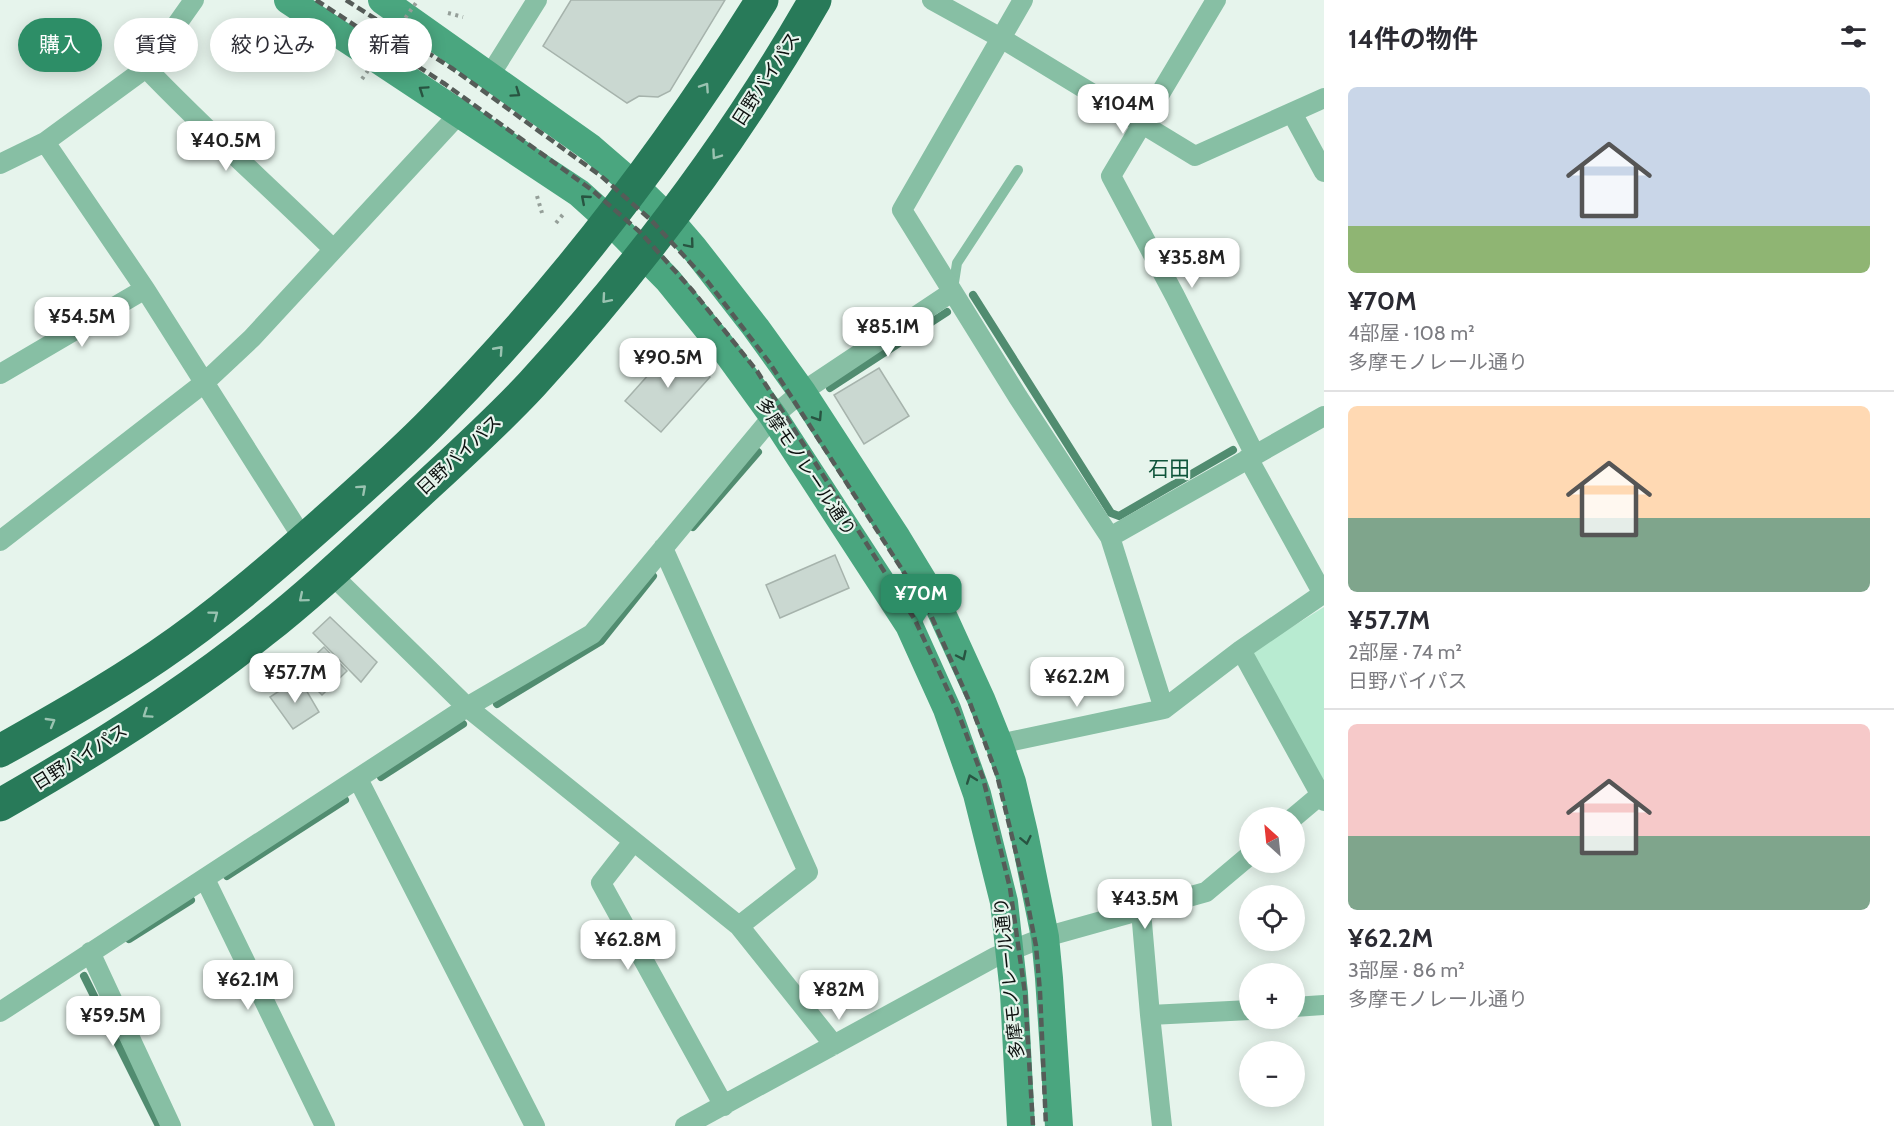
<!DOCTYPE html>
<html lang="ja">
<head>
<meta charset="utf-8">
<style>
	body { margin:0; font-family:Cabin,"Noto Sans JP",sans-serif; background:#f2f2f3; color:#2b2b33; height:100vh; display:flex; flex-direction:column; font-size:22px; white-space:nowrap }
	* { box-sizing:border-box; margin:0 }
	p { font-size:20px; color:#7c7c81 }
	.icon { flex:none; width:33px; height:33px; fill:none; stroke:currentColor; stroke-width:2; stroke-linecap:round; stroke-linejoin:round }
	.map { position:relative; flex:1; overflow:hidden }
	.panel { display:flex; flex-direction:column; background:#fff; width:570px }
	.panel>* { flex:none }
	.guide { position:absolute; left:18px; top:18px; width:570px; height:54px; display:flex; gap:12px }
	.needle { width:39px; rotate:333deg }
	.controls { position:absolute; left:1239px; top:807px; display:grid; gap:12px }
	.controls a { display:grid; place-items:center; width:66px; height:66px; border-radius:50%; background:#fff; box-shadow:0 3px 15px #0003; font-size:30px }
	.price { position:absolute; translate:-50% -51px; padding:0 14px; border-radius:12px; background:#fff; color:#222; font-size:20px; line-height:39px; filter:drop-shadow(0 2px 3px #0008) }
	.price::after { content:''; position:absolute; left:50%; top:36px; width:18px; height:14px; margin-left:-9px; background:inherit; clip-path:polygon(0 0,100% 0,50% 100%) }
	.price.on { background:#2d8e67; color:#fff }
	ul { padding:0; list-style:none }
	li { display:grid; align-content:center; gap:12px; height:318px; padding:0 24px }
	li+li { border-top:2px solid #e1e1e2 }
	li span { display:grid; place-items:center; height:186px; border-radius:9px; color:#555 }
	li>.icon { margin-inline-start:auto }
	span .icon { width:108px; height:108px; fill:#fffc; stroke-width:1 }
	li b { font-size:26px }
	h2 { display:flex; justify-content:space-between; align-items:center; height:72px; padding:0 24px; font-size:26px }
	.chip { padding:0 21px; border-radius:27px; background:#fff; box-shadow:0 3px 15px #0003; font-size:21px; line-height:54px }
	.chip.on { background:#2d8e67; color:#fff }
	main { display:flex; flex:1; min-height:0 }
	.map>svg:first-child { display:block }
	.green { fill:#b8ebd1 }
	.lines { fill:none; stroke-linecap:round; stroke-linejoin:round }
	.stream { stroke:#518c70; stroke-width:8 }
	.building { fill:#cad8d1; stroke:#a6b3ac; stroke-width:1.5 }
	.path { stroke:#959f99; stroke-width:4; stroke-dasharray:3 4.5; stroke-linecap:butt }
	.lane { stroke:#87bfa4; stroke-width:10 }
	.street { stroke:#87bfa4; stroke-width:20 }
	.secondary { stroke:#4aa67f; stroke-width:28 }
	.highway { stroke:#287a59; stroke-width:33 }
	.rail { stroke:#555c58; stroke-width:4.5; stroke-dasharray:9 4.5; stroke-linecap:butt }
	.path-bridge { stroke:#959f99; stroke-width:4; stroke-dasharray:3 4.5; stroke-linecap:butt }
	.oneway { stroke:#9ac3b1 }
	.oneway2 { stroke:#285441 }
	.labels { text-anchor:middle; stroke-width:4.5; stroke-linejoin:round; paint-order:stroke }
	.street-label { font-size:18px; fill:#0d110f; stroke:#e6f4ec }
	.quarter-label { font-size:21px; fill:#0e543a; stroke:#e6f4ec }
</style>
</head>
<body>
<main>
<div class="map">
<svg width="1324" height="1126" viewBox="0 0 1324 1126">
	<rect width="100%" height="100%" fill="#e6f4ec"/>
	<path class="green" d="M1324,607V792L1250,653Z"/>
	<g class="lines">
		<path class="stream" d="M973,295L1111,513L1119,516L1233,450
			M830,388L947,312
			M693,527L758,452
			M497,704L601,641L653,576
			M381,777L463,724
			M227,876L345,800
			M129,939L191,900
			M84,976L159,1126"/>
	</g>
	<path class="building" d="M571,0H725L670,91L658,97L639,96L627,103L543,46Z
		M675,345L710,377L661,432L625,401Z
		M879,368L909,416L864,444L834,395Z
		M835,555L849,588L780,618L766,585Z
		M330,617L377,662L361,682L313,633Z
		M324,647L347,671L322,695L307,680L314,671L305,665Z
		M299,678L319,712L293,729L270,697Z"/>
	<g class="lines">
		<path class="path" d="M448,13L463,17
			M537,196L542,213
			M556,223L565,212"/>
		<path class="lane" d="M953,289L957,263L1018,170"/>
		<path class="street" d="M932,0L1001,38L1195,156L1324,98
			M1023,0L902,210L1018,397L1110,537L1164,709L1241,650
			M1216,0L1111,176L1175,296L1255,455
			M146,68C206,131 271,188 333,249
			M490,75L537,0
			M1292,113L1324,172
			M45,142L145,289L304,540
			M0,164L45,142L146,68L194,0
			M0,374L145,289
			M1248,458L1323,594
			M1110,537L1324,416
			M0,541L204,383L252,338L459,114
			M663,548L808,872L739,926
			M331,574L467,707L739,926L834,1045
			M1324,593L1241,650L1324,801
			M999,744L1164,709
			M358,779L535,1126
			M1293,818L1324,792
			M633,842L601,883L724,1106
			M205,879L325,1126
			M1141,911L1150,1015
			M90,952L171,1126
			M1294,1007L1324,1005
			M0,1012L467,707L592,634L773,416L802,392L952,292
			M685,1126L995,957L1045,937L1206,892L1250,855
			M1162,1126L1150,1015L1250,1010"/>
		<path class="secondary" d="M288,0L579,193L609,220L668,280L728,354L773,416L909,625L947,709L977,794L1004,902L1014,993L1021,1126
			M382,0L591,148L635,186L669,219L693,247L756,328L802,392L897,538L939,607L981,699L999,744L1012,782L1024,833L1045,937L1049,978L1059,1126"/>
		<path class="highway" d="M0,751C53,721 108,690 158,656C217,616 270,570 323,523C361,489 399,456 435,419C559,293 668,151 762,0
			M0,805C91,753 181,697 262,632C313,592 359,548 406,505C449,465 493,426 532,384C639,267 736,138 815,0"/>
		<path class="rail" d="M316,0L445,84L592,190L641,233L692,290L757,371L915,620L957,710L983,778L1010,888L1025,993L1033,1126
			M346,0L453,69L601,176L651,220L708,282L769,362L930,613L970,703L997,775L1025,890L1036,946L1040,992L1046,1126"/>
		<path class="path-bridge" d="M362,79L418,0"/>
	</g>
	<defs><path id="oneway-chevron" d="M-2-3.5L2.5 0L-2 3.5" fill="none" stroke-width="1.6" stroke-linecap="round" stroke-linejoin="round" transform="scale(1.5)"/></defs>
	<g class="oneway">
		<use href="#oneway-chevron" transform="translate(705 87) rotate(-56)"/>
		<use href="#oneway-chevron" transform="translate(716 155) rotate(125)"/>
		<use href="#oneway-chevron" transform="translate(606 299) rotate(131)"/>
		<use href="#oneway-chevron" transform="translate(499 350) rotate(-48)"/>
		<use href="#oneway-chevron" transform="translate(362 489) rotate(-42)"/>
		<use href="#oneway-chevron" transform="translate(303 598) rotate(140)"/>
		<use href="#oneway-chevron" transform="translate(214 615) rotate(-37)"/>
		<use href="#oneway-chevron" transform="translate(147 714) rotate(146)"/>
		<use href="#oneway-chevron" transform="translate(51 722) rotate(-30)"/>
	</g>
	<g class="oneway2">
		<use href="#oneway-chevron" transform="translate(423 90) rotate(-146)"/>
		<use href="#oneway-chevron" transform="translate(516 93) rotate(35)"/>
		<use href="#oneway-chevron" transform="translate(585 199) rotate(-139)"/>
		<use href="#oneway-chevron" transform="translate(690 244) rotate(50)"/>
		<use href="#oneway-chevron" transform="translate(818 417) rotate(57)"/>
		<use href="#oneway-chevron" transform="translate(962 656) rotate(65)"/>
		<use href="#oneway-chevron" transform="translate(971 779) rotate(-110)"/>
		<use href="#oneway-chevron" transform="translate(1026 840) rotate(78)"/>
	</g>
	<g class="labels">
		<g class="street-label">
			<text transform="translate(766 79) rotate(-57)" y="6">日野バイパス</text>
			<text transform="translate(459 455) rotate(-43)" y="6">日野バイパス</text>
			<text transform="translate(806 467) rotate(56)" y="6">多摩モノレール通り</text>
			<text transform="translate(80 757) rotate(-32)" y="6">日野バイパス</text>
			<text transform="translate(1009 978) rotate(-96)" y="6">多摩モノレール通り</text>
		</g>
		<g class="quarter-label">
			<text x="1169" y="476">石田</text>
		</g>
	</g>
</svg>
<div class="controls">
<a><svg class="needle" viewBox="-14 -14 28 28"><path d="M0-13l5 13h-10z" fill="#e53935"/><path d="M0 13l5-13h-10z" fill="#7c7c81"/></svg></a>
<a><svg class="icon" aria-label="locate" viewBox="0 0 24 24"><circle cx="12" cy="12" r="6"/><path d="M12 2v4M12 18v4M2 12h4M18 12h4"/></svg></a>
<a>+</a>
<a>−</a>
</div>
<b class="price" style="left:1123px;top:135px">¥104M</b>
<b class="price" style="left:226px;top:172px">¥40.5M</b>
<b class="price" style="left:1192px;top:289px">¥35.8M</b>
<b class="price" style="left:82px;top:348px">¥54.5M</b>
<b class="price" style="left:888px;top:358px">¥85.1M</b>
<b class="price" style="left:668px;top:389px">¥90.5M</b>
<b class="price on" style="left:921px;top:625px">¥70M</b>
<b class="price" style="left:295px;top:704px">¥57.7M</b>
<b class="price" style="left:1077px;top:708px">¥62.2M</b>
<b class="price" style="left:1145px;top:930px">¥43.5M</b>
<b class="price" style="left:628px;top:971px">¥62.8M</b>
<b class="price" style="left:248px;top:1011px">¥62.1M</b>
<b class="price" style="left:839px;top:1021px">¥82M</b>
<b class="price" style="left:113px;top:1047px">¥59.5M</b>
<div class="guide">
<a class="chip on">購入</a>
<a class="chip">賃貸</a>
<a class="chip">絞り込み</a>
<a class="chip">新着</a>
</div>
</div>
<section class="panel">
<h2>14件の物件<svg class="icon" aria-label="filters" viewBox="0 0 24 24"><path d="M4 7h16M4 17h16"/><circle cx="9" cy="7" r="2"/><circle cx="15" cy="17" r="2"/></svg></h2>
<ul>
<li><span style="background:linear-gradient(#c9d6e8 75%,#8fb573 0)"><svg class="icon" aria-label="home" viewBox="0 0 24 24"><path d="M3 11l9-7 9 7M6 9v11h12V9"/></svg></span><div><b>¥70M</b><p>4部屋 · 108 m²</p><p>多摩モノレール通り</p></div></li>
<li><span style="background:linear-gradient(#ffd9b3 60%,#7fa58c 0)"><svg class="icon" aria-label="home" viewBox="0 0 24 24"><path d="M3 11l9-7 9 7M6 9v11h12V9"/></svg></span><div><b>¥57.7M</b><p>2部屋 · 74 m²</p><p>日野バイパス</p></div></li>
<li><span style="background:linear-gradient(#f6c9c9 60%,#7fa58c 0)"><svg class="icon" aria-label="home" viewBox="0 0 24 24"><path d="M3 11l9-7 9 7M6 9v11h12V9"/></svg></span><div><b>¥62.2M</b><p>3部屋 · 86 m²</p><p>多摩モノレール通り</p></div></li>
</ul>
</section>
</main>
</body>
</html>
